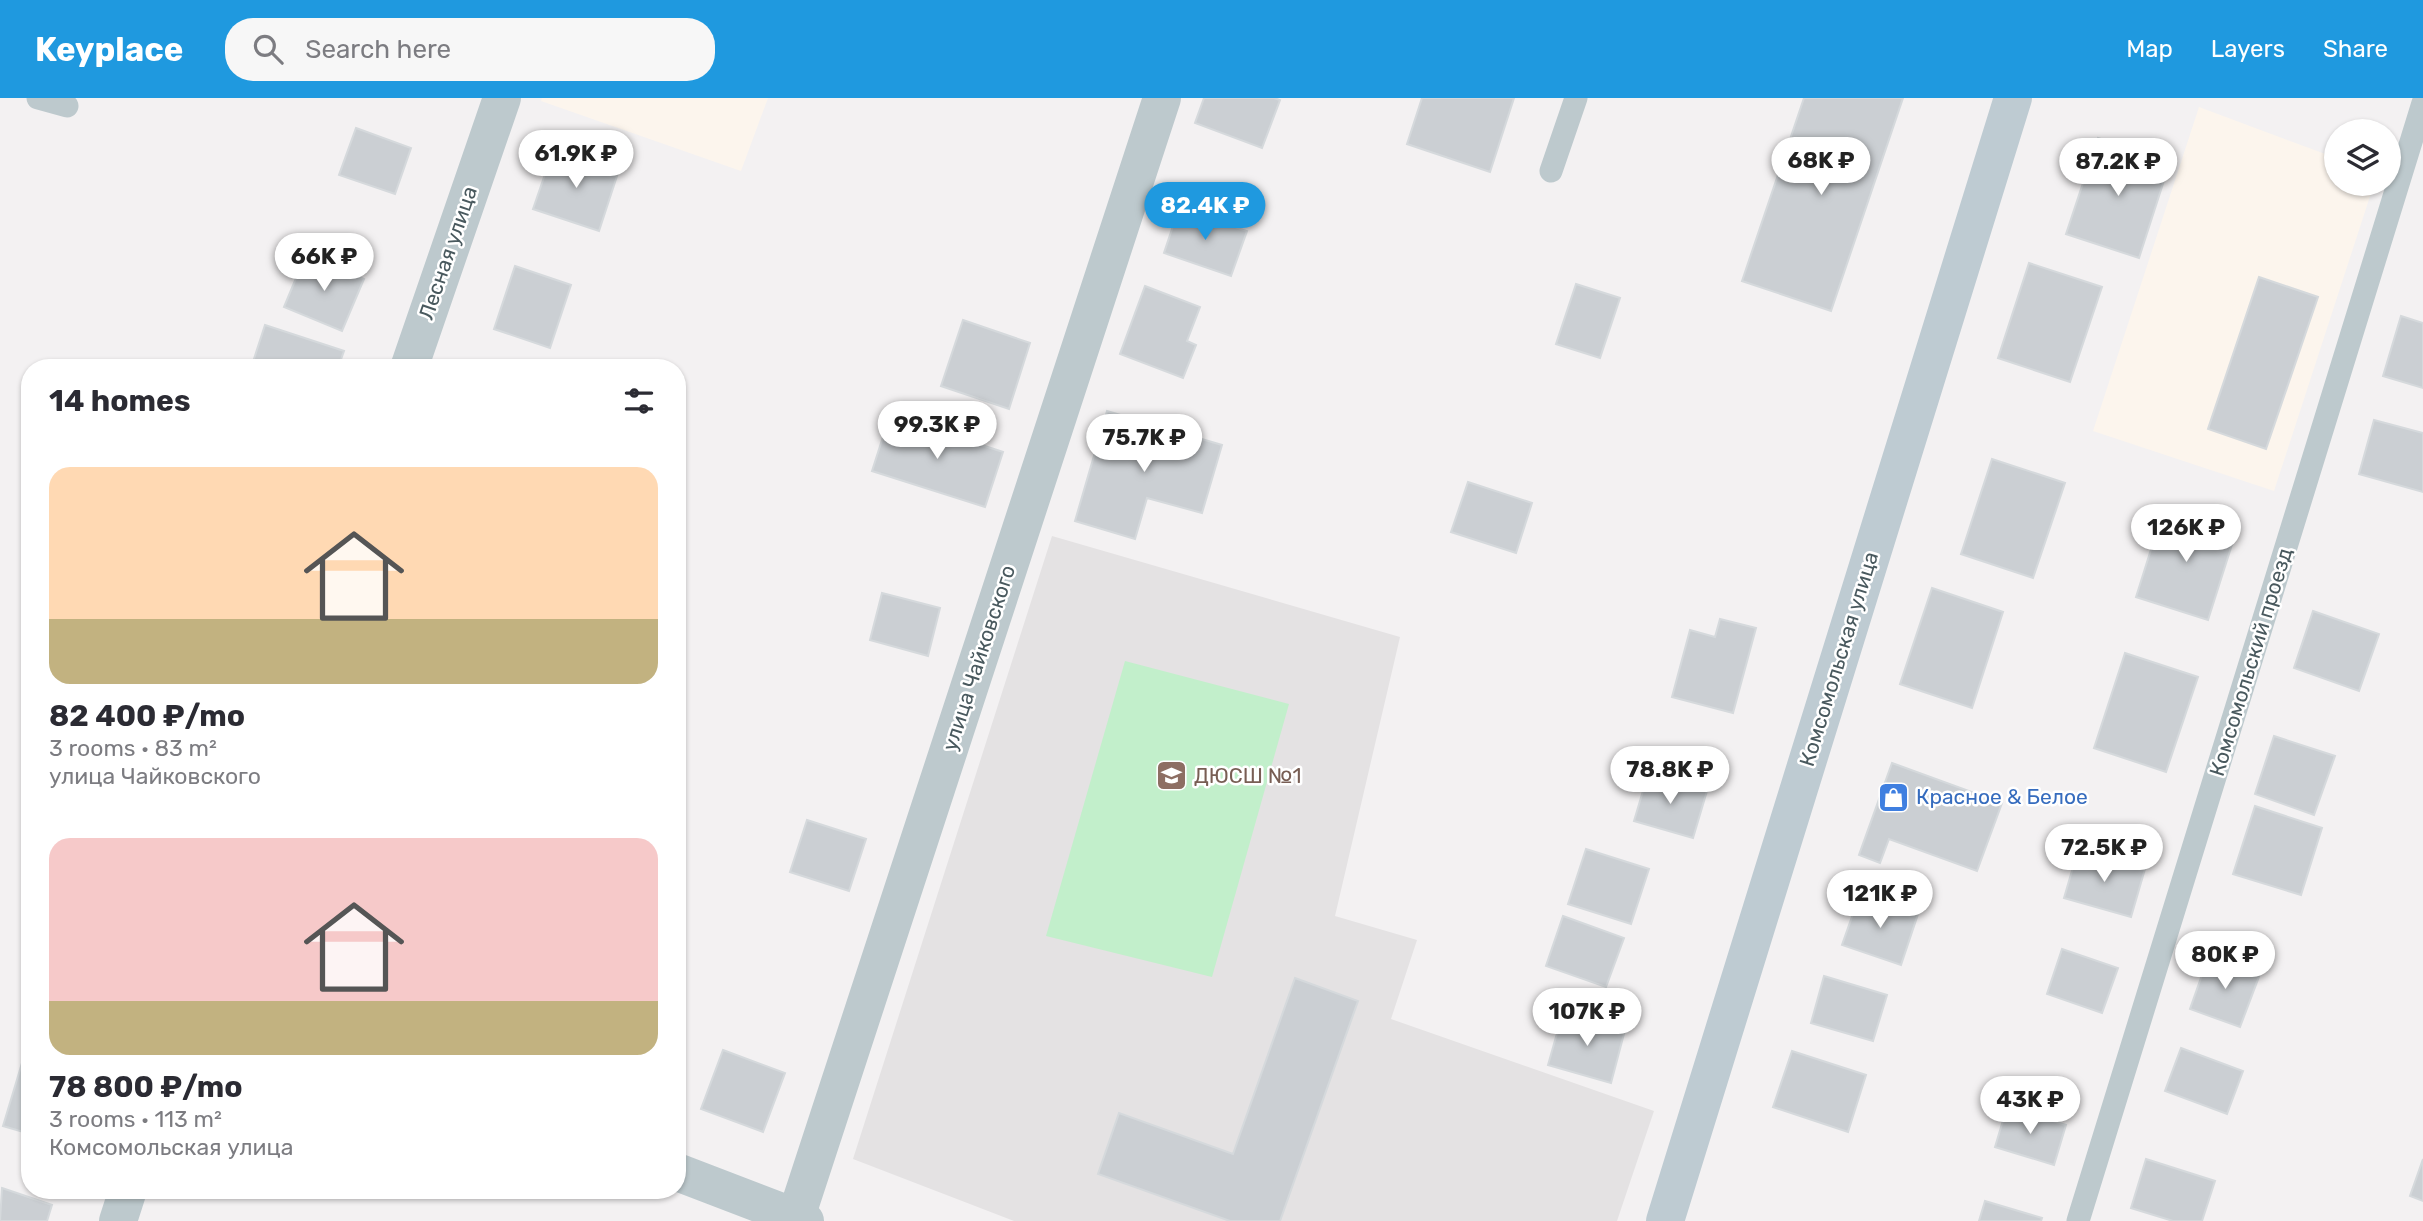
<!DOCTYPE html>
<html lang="en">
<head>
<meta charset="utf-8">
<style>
	body { margin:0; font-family:Rubik,sans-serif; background:#f7f7f7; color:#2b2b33; height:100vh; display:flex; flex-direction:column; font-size:26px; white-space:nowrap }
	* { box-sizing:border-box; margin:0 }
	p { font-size:23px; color:#7c7c81 }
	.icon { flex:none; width:38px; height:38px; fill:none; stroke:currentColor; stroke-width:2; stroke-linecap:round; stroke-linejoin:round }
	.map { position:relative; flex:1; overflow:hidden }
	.side { position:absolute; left:21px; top:261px; width:665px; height:840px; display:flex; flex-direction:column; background:#fff; border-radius:28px; box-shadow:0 2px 5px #0004 }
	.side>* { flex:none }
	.buttons { position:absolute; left:2324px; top:21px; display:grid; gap:14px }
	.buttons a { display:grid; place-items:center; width:77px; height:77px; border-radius:50%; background:#fff; box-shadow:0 2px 5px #0004; font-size:35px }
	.price { position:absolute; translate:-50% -60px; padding:0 16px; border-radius:24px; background:#fff; color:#222; font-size:23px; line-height:46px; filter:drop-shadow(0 2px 4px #0008) }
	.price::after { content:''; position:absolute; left:50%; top:42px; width:21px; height:16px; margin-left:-10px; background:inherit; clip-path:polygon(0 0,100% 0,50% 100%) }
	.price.active { background:#1f99df; color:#fff }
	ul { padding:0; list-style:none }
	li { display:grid; align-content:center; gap:14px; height:371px; padding:0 28px }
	li span { display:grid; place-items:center; height:217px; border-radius:21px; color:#555 }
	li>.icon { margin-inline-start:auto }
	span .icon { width:126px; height:126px; fill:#fffc; stroke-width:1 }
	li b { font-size:30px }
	h2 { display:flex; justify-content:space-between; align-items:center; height:84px; padding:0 28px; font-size:30px }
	header { display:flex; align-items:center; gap:42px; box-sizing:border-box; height:98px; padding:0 35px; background:#1f99df; color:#fff }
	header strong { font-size:33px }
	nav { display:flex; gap:38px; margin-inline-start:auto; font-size:24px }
	.search { width:490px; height:63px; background:#f7f7f7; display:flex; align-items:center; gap:18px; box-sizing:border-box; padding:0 24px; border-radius:28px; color:#7c7c81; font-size:26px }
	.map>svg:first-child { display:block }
	.commercial { fill:#fcf5ed }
	.education { fill:#e4e2e3 }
	.green { fill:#c2efcb }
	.building { fill:#cbcfd3; stroke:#d5d9dc; stroke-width:2 }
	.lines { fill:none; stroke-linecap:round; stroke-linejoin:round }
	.lane { stroke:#bdc9cd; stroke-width:23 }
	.street { stroke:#bdc9cd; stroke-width:38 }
	.secondary { stroke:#becbd2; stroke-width:38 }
	.labels { text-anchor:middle; stroke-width:5; stroke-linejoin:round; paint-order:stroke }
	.street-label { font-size:21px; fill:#49595e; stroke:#fff }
	.education-label { font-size:21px; fill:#785e54; stroke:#fff; text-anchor:start }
	.shop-label { font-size:21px; fill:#366cbe; stroke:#fff; text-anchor:start }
</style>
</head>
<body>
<header>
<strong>Keyplace</strong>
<div class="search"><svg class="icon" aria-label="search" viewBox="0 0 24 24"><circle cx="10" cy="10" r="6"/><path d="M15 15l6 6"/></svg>Search here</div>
<nav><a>Map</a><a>Layers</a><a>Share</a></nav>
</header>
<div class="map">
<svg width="2423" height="1123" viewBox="0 0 2423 1123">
	<rect width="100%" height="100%" fill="#f3f1f2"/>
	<path class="commercial" d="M542,0H768L741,73L541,3Z
		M2199,9L2336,60V86H2374L2274,393L2093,333Z"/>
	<path class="education" d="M1052,438L1400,539L1335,818L1417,842L1391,921L1654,1013L1617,1123H1014L853,1061Z"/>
	<path class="green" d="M1125,563L1289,606L1212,879L1046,838Z"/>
	<path class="building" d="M1204,0H1274L1280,2L1262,50L1195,25Z
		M1422,0H1514L1490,74L1407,46Z
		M1804,0H1903L1831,213L1742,183Z
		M356,30L411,50L395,96L339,77Z
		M2098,40L2170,64L2139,160L2066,136Z
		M554,50L619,72L599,133L533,111Z
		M1179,110L1247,133L1231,178L1164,155Z
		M306,156L364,181L342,233L284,209Z
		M2029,165L2102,189L2070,284L1998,260Z
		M515,168L571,187L550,250L494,231Z
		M2259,179L2318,199L2266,351L2208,331Z
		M1576,186L1620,200L1600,260L1556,246Z
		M1145,188L1200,209L1187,243L1196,247L1183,280L1120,256Z
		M2401,218L2423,225V290L2383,278Z
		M963,222L1030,245L1009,311L941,288Z
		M265,227L344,253L338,270H251Z
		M1107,313L1222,347L1202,415L1147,400L1135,441L1075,423Z
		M890,317L1003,354L985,409L872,373Z
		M2374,322L2423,335V394L2359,376Z
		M1992,361L2065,385L2033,480L1961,456Z
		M1468,384L1532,405L1516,455L1451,434Z
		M2164,410L2236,434L2208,522L2136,499Z
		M1932,490L2003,514L1972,610L1900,586Z
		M882,495L940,510L928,558L870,542Z
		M2313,513L2379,536L2359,593L2294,570Z
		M1720,521L1756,530L1733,615L1672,599L1690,532L1715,539Z
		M2125,555L2198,579L2166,674L2094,650Z
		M2274,638L2335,658L2314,717L2255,696Z
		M1892,665L2002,705L1977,773L1889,741L1880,765L1859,757Z
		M1648,676L1707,693L1693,740L1634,723Z
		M2255,708L2322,730L2301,797L2233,776Z
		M807,722L866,741L849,793L790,774Z
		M1586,751L1649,771L1631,826L1568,806Z
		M2078,752L2145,771L2131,819L2064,800Z
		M1860,796L1918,816L1901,867L1842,847Z
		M1563,818L1624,840L1606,889L1546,868Z
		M2062,851L2118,870L2102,915L2047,896Z
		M2209,857L2260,876L2240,929L2190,911Z
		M1824,878L1887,897L1873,943L1811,925Z
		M1295,880L1358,903L1280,1123H1230L1098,1076L1119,1015L1233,1056Z
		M1563,914L1625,932L1611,985L1548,967Z
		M28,945H30V1036L3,1028Z
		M2181,950L2243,973L2227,1016L2165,993Z
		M723,952L785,975L763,1034L701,1011Z
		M1792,953L1866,977L1848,1034L1773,1009Z
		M2007,1009L2066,1027L2054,1067L1995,1049Z
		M2146,1061L2215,1083L2202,1123H2173L2131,1110Z
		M2423,1061V1103L2410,1098Z
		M2,1090L52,1107L47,1123H0Z
		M1985,1103L2042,1120L2041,1123H1979Z"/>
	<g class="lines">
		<path class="lane" d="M38,0L67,8
			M1551,73L1576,0
			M2078,1123L2423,5"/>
		<path class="street" d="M409,270L502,0
			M677,1074L805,1123
			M796,1119L1162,0
			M118,1123L128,1092"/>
		<path class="secondary" d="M1665,1123L2013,0"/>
	</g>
	<defs>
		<symbol id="school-square" viewBox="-11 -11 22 22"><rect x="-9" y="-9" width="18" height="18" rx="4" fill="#8d6e63" stroke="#fff"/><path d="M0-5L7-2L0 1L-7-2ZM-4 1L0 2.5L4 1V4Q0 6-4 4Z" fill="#fff"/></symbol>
		<symbol id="shop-square" viewBox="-11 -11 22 22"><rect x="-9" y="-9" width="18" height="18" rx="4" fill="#3f7fe0" stroke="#fff"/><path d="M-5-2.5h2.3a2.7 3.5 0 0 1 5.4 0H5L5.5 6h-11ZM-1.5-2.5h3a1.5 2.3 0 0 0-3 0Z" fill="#fff"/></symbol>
	</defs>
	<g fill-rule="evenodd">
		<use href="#school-square" x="1154" y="660" width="35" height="35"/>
		<use href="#shop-square" x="1876" y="682" width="35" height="35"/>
	</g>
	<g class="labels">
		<g class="street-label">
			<text transform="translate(448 155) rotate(-71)" y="7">Лесная улица</text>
			<text transform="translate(979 560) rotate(-72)" y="7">улица Чайковского</text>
			<text transform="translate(1839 561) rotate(-73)" y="7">Комсомольская улица</text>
			<text transform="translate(2251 564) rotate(-73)" y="7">Комсомольский проезд</text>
		</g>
		<g class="education-label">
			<text x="1194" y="685">ДЮСШ №1</text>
		</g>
		<g class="shop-label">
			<text x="1916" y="706">Красное &amp; Белое</text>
		</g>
	</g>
</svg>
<div class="buttons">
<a><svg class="icon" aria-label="layers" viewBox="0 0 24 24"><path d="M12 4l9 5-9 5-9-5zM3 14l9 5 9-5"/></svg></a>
</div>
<b class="price" style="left:576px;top:92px">61.9K ₽</b>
<b class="price" style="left:1821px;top:99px">68K ₽</b>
<b class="price" style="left:2118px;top:100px">87.2K ₽</b>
<b class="price active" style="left:1205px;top:144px">82.4K ₽</b>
<b class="price" style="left:324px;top:195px">66K ₽</b>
<b class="price" style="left:937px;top:363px">99.3K ₽</b>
<b class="price" style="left:1144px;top:376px">75.7K ₽</b>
<b class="price" style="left:2186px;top:466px">126K ₽</b>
<b class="price" style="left:1670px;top:708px">78.8K ₽</b>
<b class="price" style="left:2104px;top:786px">72.5K ₽</b>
<b class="price" style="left:1880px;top:832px">121K ₽</b>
<b class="price" style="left:2225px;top:893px">80K ₽</b>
<b class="price" style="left:1587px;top:950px">107K ₽</b>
<b class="price" style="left:2030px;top:1038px">43K ₽</b>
<section class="side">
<h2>14 homes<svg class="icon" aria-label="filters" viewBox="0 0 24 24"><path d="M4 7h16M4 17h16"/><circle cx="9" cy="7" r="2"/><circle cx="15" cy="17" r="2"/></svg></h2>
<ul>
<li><span style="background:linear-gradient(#ffd9b3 70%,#c2b280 0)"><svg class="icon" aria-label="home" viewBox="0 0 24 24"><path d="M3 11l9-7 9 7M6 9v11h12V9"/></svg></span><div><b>82 400 ₽/mo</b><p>3 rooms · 83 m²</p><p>улица Чайковского</p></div></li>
<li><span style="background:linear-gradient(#f6c9c9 75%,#c2b280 0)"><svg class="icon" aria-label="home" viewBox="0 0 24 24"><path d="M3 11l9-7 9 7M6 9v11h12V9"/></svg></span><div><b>78 800 ₽/mo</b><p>3 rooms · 113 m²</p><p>Комсомольская улица</p></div></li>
</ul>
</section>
</div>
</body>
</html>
